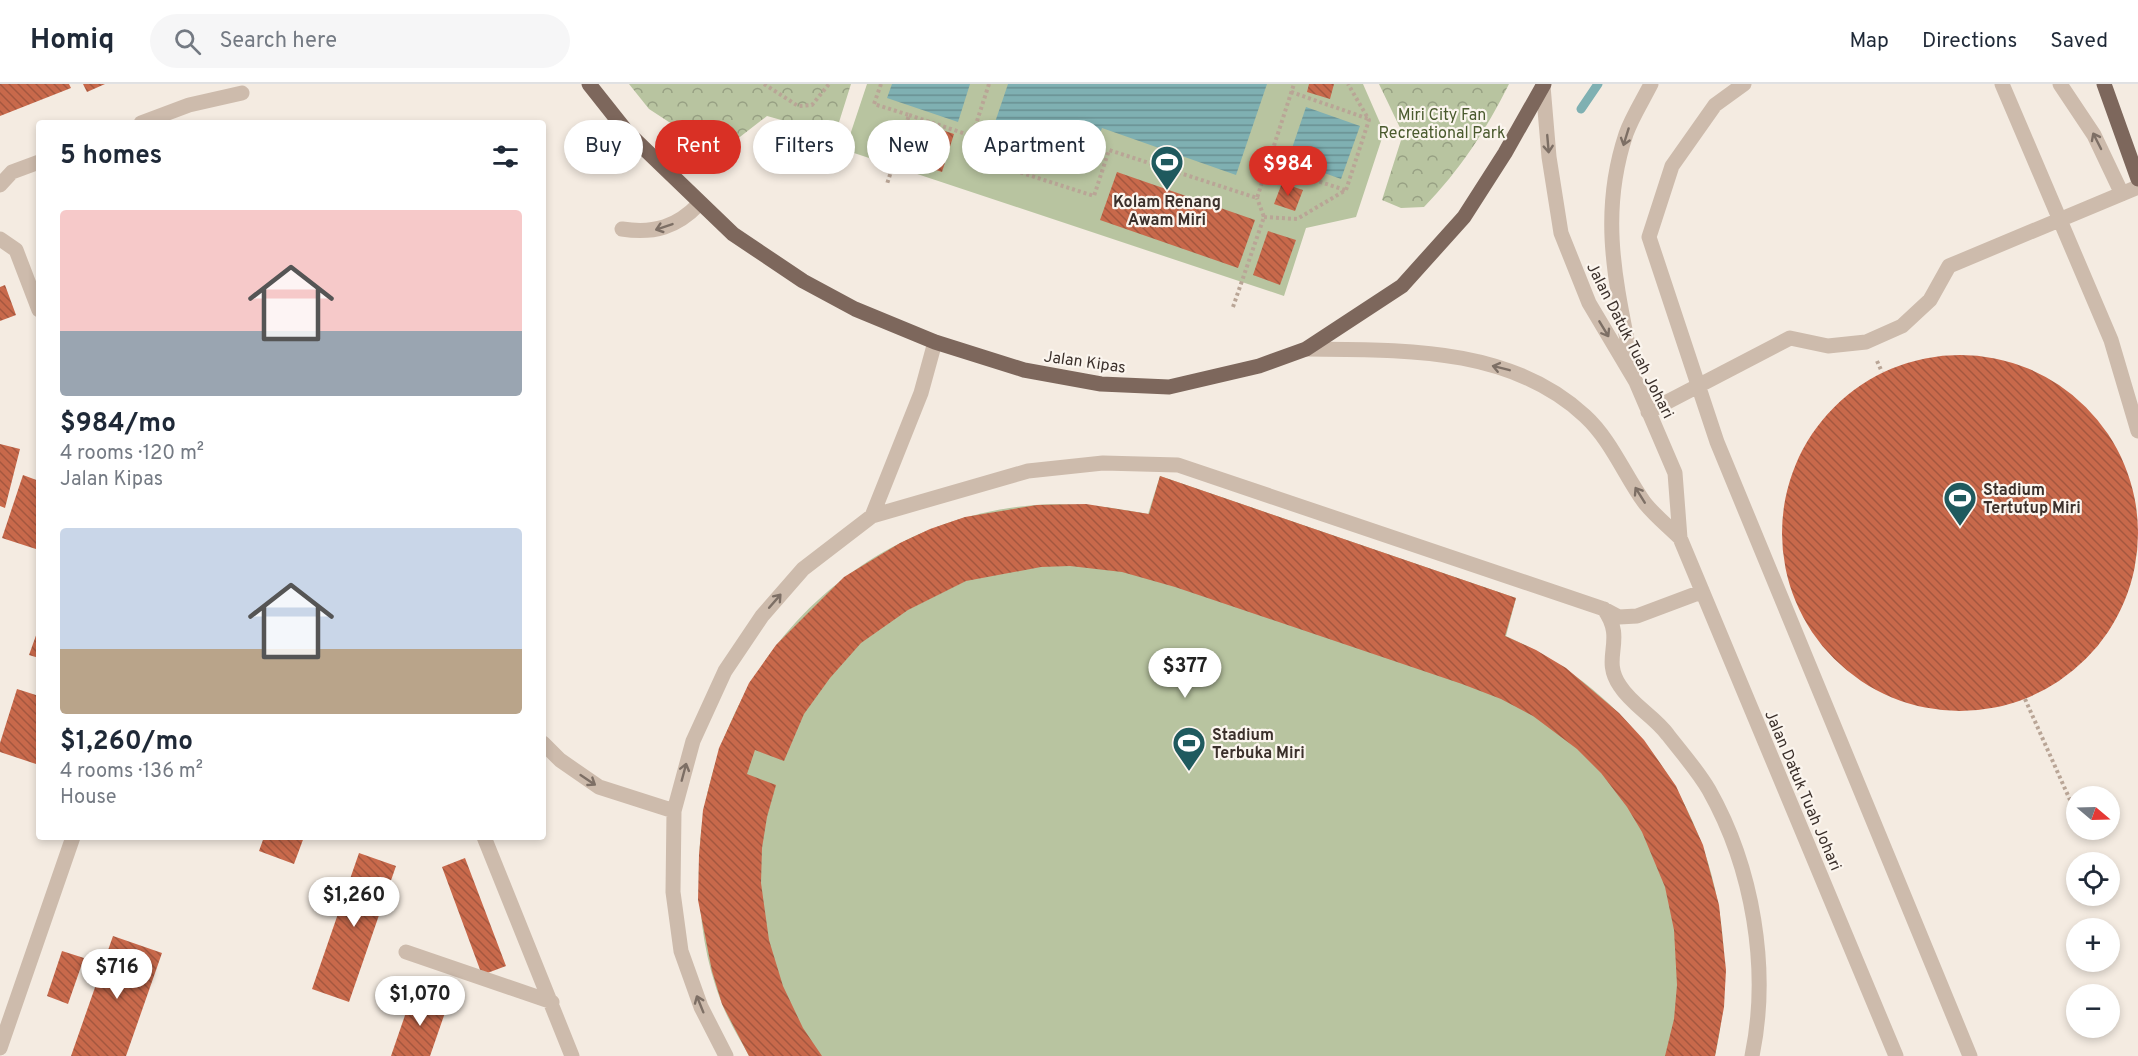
<!DOCTYPE html>
<html lang="en">
<head>
<meta charset="utf-8">
<style>
	body { margin:0; font-family:Overpass,sans-serif; background:#f6f6f7; color:#1f2937; height:100vh; display:flex; flex-direction:column; font-size:22px; white-space:nowrap }
	* { box-sizing:border-box; margin:0 }
	p { font-size:20px; color:#747a83 }
	.icon { flex:none; width:33px; height:33px; fill:none; stroke:currentColor; stroke-width:2; stroke-linecap:round; stroke-linejoin:round }
	.map { position:relative; flex:1; overflow:hidden }
	.panel { position:absolute; left:36px; top:36px; width:510px; height:720px; display:flex; flex-direction:column; background:#fff; border-radius:6px; box-shadow:0 3px 9px #0003 }
	.panel>* { flex:none }
	.hud { position:absolute; left:564px; top:36px; width:570px; height:54px; display:flex; gap:12px }
	.needle { width:39px; rotate:109deg }
	.controls { position:absolute; left:2066px; top:702px; display:grid; gap:12px }
	.controls a { display:grid; place-items:center; width:54px; height:54px; border-radius:50%; background:#fff; box-shadow:0 3px 9px #0003; font-size:30px }
	.price { position:absolute; translate:-50% -51px; padding:0 14px; border-radius:21px; background:#fff; color:#222; font-size:20px; line-height:39px; filter:drop-shadow(0 2px 3px #0008) }
	.price::after { content:''; position:absolute; left:50%; top:36px; width:18px; height:14px; margin-left:-9px; background:inherit; clip-path:polygon(0 0,100% 0,50% 100%) }
	.price.on { background:#d93025; color:#fff }
	ul { padding:0; list-style:none }
	li { display:grid; align-content:center; gap:12px; height:318px; padding:0 24px }
	li span { display:grid; place-items:center; height:186px; border-radius:6px; color:#555 }
	li>.icon { margin-inline-start:auto }
	span .icon { width:108px; height:108px; fill:#fffc; stroke-width:1 }
	li b { font-size:26px }
	h2 { display:flex; justify-content:space-between; align-items:center; height:72px; padding:0 24px; font-size:26px }
	.chip { padding:0 21px; border-radius:27px; background:#fff; box-shadow:0 3px 9px #0003; font-size:21px; line-height:54px }
	.chip.on { background:#d93025; color:#fff }
	header { display:flex; align-items:center; gap:36px; box-sizing:border-box; height:84px; padding:0 30px; background:#fff; border-bottom:2px solid #e0e1e3 }
	header strong { font-size:28px }
	nav { display:flex; gap:33px; margin-inline-start:auto; font-size:21px }
	.search { width:420px; height:54px; background:#f6f6f7; display:flex; align-items:center; gap:15px; box-sizing:border-box; padding:0 21px; border-radius:33px; color:#747a83; font-size:22px }
	.map>svg:first-child { display:block }
	.park { fill:url(#park-crowns) }
	.pitch { fill:#b8c4a0 }
	.water { fill:url(#water-rules) }
	.lines { fill:none; stroke-linecap:round; stroke-linejoin:round }
	.stream { stroke:#7fb0b2; stroke-width:9 }
	.building { fill:url(#building-back-hatch) }
	.path { stroke:#b9a596; stroke-width:4; stroke-dasharray:3 3; stroke-linecap:butt }
	.minor { stroke:#cdbbac; stroke-width:15 }
	.major { stroke:#7d675c; stroke-width:15 }
	.oneway { stroke:#7d6f65 }
	.labels { text-anchor:middle; stroke-width:4.5; stroke-linejoin:round; paint-order:stroke }
	.park-label { font-size:16px; fill:#4a5a2e; stroke:#fbf5ee }
	.poi-label { font-size:16px; font-weight:bold; fill:#3b302b; stroke:#fbf5ee; text-anchor:start }
	.street-label { font-size:16px; fill:#3b302b; stroke:#fbf5ee }
</style>
</head>
<body>
<header>
<strong>Homiq</strong>
<div class="search"><svg class="icon" aria-label="search" viewBox="0 0 24 24"><circle cx="10" cy="10" r="6"/><path d="M15 15l6 6"/></svg>Search here</div>
<nav><a>Map</a><a>Directions</a><a>Saved</a></nav>
</header>
<div class="map">
<svg width="2138" height="972" viewBox="0 0 2138 972">
	<defs>
		<pattern id="park-crowns" width="20" height="18" patternUnits="userSpaceOnUse" patternTransform="scale(1.5)"><rect width="20" height="18" fill="#b8c4a0"/><path d="M2 6a3 3 0 1 1 6 0M12 15a3 3 0 1 1 6 0" fill="none" stroke="#97a083"/></pattern>
		<pattern id="water-rules" width="6" height="5" patternUnits="userSpaceOnUse" patternTransform="scale(1.5)"><rect width="6" height="5" fill="#7fb0b2"/><path d="M0 2.5h6" fill="none" stroke="#699091"/></pattern>
		<pattern id="building-back-hatch" width="6" height="6" patternUnits="userSpaceOnUse" patternTransform="scale(1.5)"><rect width="6" height="6" fill="#c8694b"/><path d="M-1 5l2 2M0 0l6 6M5-1l2 2" fill="none" stroke="#a4573f"/></pattern>
	</defs>
	<rect width="100%" height="100%" fill="#f4ebe1"/>
	<path class="park" d="M629,0H851L835,51L767,32L718,70L649,25Z
		M1379,0H1509C1486,46 1460,86 1424,123L1401,124L1382,116L1403,50Z"/>
	<path class="pitch" d="M867,0H1363L1384,48L1356,133L1306,144L1284,212L845,66Z
		M1160,392L1516,514L1506,552C1669,624 1754,798 1715,972H749C740,955 729,938 722,920C702,870 696,812 700,759C715,579 855,436 1035,421C1074,418 1111,423 1148,430Z"/>
	<path class="water" d="M892,0H970L958,38L887,14Z
		M1008,0H1267L1236,91L1102,44L1088,83L991,50Z
		M1306,23L1360,42L1341,95L1288,76Z"/>
	<g class="lines">
		<path class="stream" d="M1581,25L1598,0"/>
	</g>
	<path class="building" d="M0,0H69L71,4L0,32Z
		M83,0H105L87,8Z
		M1309,0H1334L1330,15L1307,8Z
		M918,38L954,50L942,88L906,76Z
		M1029,54L1047,60L1038,86L1021,80Z
		M1117,88L1255,136L1238,184L1100,136Z
		M1282,99L1303,106L1295,127L1274,120Z
		M1268,147L1296,156L1280,201L1253,191Z
		M5,201L16,231L0,237V203Z
		M1782 449a178 178 0 1 1 356 0a178 178 0 1 1-356 0Z
		M0,360L20,365L5,424L0,422Z
		M23,391L39,397V466L2,454Z
		M1160,392L1516,514L1505,552L1536,566L1566,584L1619,629L1644,656L1676,702L1703,761L1719,821L1726,886L1724,923L1715,972H1665L1674,935L1677,901L1674,846L1665,803L1642,748L1627,723L1601,689L1577,665L1533,632L1501,615L1462,600L1175,503L1122,488L1070,482L1041,483L966,497L908,526L861,559L830,594L804,630L784,677L755,666L747,690L776,701L767,733L762,764L761,799L769,856L783,902L803,944L822,972H749L722,920L712,887L698,816L699,771L703,726L719,664L749,599L776,561L844,493L900,459L930,445L965,433L1037,421L1086,420L1149,430Z
		M39,543V574L29,571Z
		M17,605L39,612V681L0,668V659Z
		M264,753H304L294,780L259,767Z
		M359,769L396,782L349,918L312,905Z
		M465,774L506,882L482,891L442,783Z
		M113,852L162,869L126,972H71Z
		M62,867L84,874L68,920L47,912Z
		M413,908L448,920L430,972H391Z"/>
	<g class="lines">
		<path class="path" d="M764,0L798,22L812,21L829,0
			M881,0L874,20L909,31L887,100
			M989,0L966,71L1094,112L1109,66L1257,114L1294,0
			M1291,8L1369,35
			M909,31L972,52
			M1268,81L1345,106
			M1264,133L1297,135L1346,106L1369,36L1348,0
			M1233,223L1264,133L1257,114
			M1877,277L1882,288
			M2025,615L2070,716"/>
		<path class="minor" d="M1744,0L1715,21L1672,82L1649,153L1717,358L1970,972
			M2002,0L2111,256L2138,347
			M2060,0L2094,51L2122,110
			M1543,2L1549,73L1561,149L1589,219L1636,298L1675,389L1680,454L1896,972
			M141,39L189,21L242,9
			M0,101L12,88L39,78
			M622,145C654,150 677,143 699,120
			M0,155L16,166L39,226
			M1306,265C1401,266 1510,262 1585,332C1611,356 1624,390 1644,418C1654,431 1669,443 1680,454
			M1633,286C1617,203 1598,134 1626,50C1632,33 1643,16 1651,0
			M1648,328L1790,254L1828,262L1866,258L1902,242L1930,216L1949,182L2138,103
			M872,432L921,309L935,258
			M1604,525C1627,557 1600,573 1620,602C1632,621 1655,633 1668,651C1682,669 1698,687 1709,706C1753,784 1770,885 1752,972
			M543,659L560,676L599,703L674,727
			M484,753L572,972
			M406,868L552,918
			M0,964L73,753
			M726,972L701,923L681,867L673,808L674,727L693,657L725,587L762,532L803,485L872,432L1028,387L1103,379L1178,381L1604,525L1619,533L1637,532L1701,508"/>
		<path class="major" d="M589,0L627,48L733,150L803,197L855,225L935,258L1024,286L1101,300L1169,303L1259,282L1306,265L1402,202L1464,133L1505,69L1544,0
			M2104,0L2138,95"/>
	</g>
	<defs><path id="oneway-shaft" d="M-6 0H5M1.5-3L5.5 0L1.5 3" fill="none" stroke-width="1.6" stroke-linecap="round" stroke-linejoin="round" transform="scale(1.5)"/></defs>
	<g class="oneway">
		<use href="#oneway-shaft" transform="translate(1626 53) rotate(107)"/>
		<use href="#oneway-shaft" transform="translate(2097 57) rotate(-117)"/>
		<use href="#oneway-shaft" transform="translate(1548 60) rotate(85)"/>
		<use href="#oneway-shaft" transform="translate(664 143) rotate(161)"/>
		<use href="#oneway-shaft" transform="translate(1604 245) rotate(59)"/>
		<use href="#oneway-shaft" transform="translate(1501 284) rotate(-166)"/>
		<use href="#oneway-shaft" transform="translate(1640 411) rotate(-122)"/>
		<use href="#oneway-shaft" transform="translate(775 517) rotate(-49)"/>
		<use href="#oneway-shaft" transform="translate(684 688) rotate(-75)"/>
		<use href="#oneway-shaft" transform="translate(588 696) rotate(34)"/>
		<use href="#oneway-shaft" transform="translate(700 920) rotate(-112)"/>
	</g>
	<defs>
		<symbol id="stadium-pin" viewBox="-11 -11 22 30"><path d="M0 17L-7.5 6A9.5 9.5 0 1 1 7.5 6Z" fill="#1f5a5e" stroke="#fbf5ee"/><path d="M0-5a6.5 5 0 1 0 0 10a6.5 5 0 1 0 0-10ZM-3.5-1.8h7v3.6h-7Z" fill="#fff"/></symbol>
	</defs>
	<g fill-rule="evenodd">
		<use href="#stadium-pin" x="1148" y="59" width="38" height="52"/>
		<use href="#stadium-pin" x="1941" y="395" width="38" height="52"/>
		<use href="#stadium-pin" x="1170" y="640" width="38" height="52"/>
	</g>
	<g class="labels">
		<g class="park-label">
			<text x="1442" y="36">Miri City Fan<tspan x="1442" dy="18">Recreational Park</tspan></text>
		</g>
		<g class="poi-label">
			<text x="1167" y="123" text-anchor="middle">Kolam Renang<tspan x="1167" dy="18">Awam Miri</tspan></text>
			<text x="1983" y="411">Stadium<tspan x="1983" dy="18">Tertutup Miri</tspan></text>
			<text x="1212" y="656">Stadium<tspan x="1212" dy="18">Terbuka Miri</tspan></text>
		</g>
		<g class="street-label">
			<text transform="translate(1631 256) rotate(63)" y="6">Jalan Datuk Tuah Johari</text>
			<text transform="translate(1085 277) rotate(8)" y="6">Jalan Kipas</text>
			<text transform="translate(1804 706) rotate(67)" y="6">Jalan Datuk Tuah Johari</text>
		</g>
	</g>
</svg>
<div class="controls">
<a><svg class="needle" viewBox="-14 -14 28 28"><path d="M0-13l5 13h-10z" fill="#e53935"/><path d="M0 13l5-13h-10z" fill="#747a83"/></svg></a>
<a><svg class="icon" aria-label="locate" viewBox="0 0 24 24"><circle cx="12" cy="12" r="6"/><path d="M12 2v4M12 18v4M2 12h4M18 12h4"/></svg></a>
<a>+</a>
<a>−</a>
</div>
<b class="price on" style="left:1288px;top:113px">$984</b>
<b class="price" style="left:1185px;top:615px">$377</b>
<b class="price" style="left:354px;top:844px">$1,260</b>
<b class="price" style="left:117px;top:916px">$716</b>
<b class="price" style="left:420px;top:943px">$1,070</b>
<div class="hud">
<a class="chip">Buy</a>
<a class="chip on">Rent</a>
<a class="chip">Filters</a>
<a class="chip">New</a>
<a class="chip">Apartment</a>
</div>
<section class="panel">
<h2>5 homes<svg class="icon" aria-label="filters" viewBox="0 0 24 24"><path d="M4 7h16M4 17h16"/><circle cx="9" cy="7" r="2"/><circle cx="15" cy="17" r="2"/></svg></h2>
<ul>
<li><span style="background:linear-gradient(#f6c9c9 65%,#9aa5b1 0)"><svg class="icon" aria-label="home" viewBox="0 0 24 24"><path d="M3 11l9-7 9 7M6 9v11h12V9"/></svg></span><div><b>$984/mo</b><p>4 rooms · 120 m²</p><p>Jalan Kipas</p></div></li>
<li><span style="background:linear-gradient(#c9d6e8 65%,#b9a48a 0)"><svg class="icon" aria-label="home" viewBox="0 0 24 24"><path d="M3 11l9-7 9 7M6 9v11h12V9"/></svg></span><div><b>$1,260/mo</b><p>4 rooms · 136 m²</p><p>House</p></div></li>
</ul>
</section>
</div>
</body>
</html>
